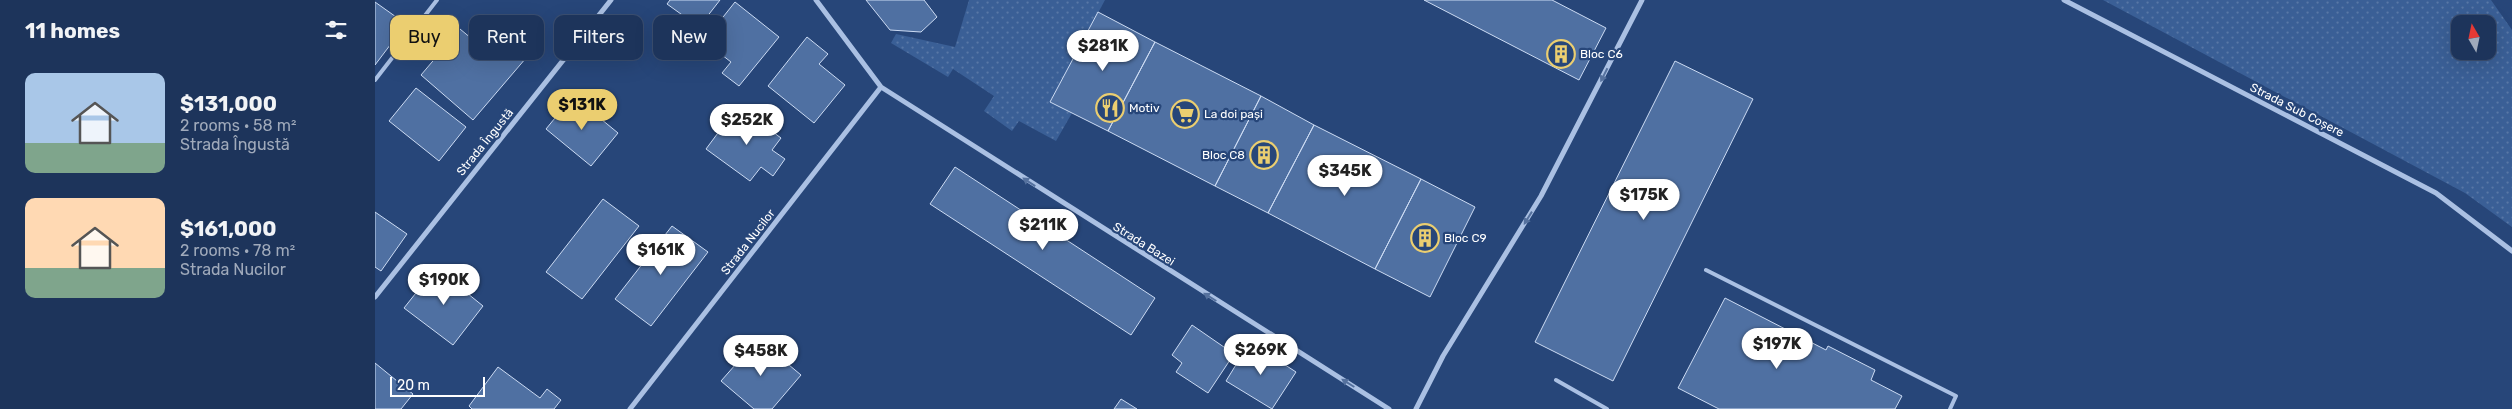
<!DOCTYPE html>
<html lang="en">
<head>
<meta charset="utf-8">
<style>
	body { margin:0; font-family:Rubik,sans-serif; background:#253c61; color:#f1f3f6; height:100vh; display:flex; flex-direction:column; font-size:19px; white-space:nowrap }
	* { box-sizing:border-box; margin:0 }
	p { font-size:16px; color:#a0aabb }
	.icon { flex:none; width:28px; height:28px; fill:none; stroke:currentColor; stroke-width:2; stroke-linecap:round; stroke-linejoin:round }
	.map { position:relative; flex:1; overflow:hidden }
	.drawer { display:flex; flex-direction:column; background:#1d345b; width:375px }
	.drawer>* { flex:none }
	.hud { position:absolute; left:15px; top:15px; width:475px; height:45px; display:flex; gap:10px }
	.needle { width:32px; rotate:351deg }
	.tools { position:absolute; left:2076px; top:15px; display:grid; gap:10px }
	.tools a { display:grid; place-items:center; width:45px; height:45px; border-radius:10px; background:#1d345b; box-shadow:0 5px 20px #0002,0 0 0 1px #3b4f71; font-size:25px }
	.scale { position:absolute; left:15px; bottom:12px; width:95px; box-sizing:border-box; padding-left:5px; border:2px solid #fff; border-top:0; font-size:14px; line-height:18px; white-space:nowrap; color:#fff; -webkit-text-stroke:4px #274679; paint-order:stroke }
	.price { position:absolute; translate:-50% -42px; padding:0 11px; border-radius:18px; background:#fff; color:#222; font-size:16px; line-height:32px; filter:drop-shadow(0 1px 2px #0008) }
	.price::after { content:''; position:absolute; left:50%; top:30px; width:15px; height:11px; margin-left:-8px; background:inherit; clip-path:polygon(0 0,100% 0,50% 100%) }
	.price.active { background:#ebce70; color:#111 }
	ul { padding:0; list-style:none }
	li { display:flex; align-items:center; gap:15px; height:125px; padding:0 25px }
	li span { display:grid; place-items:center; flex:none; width:140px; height:100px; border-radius:10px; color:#555 }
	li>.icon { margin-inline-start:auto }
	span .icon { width:60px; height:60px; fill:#fffc; stroke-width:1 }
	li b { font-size:21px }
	h2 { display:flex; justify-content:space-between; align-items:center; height:60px; padding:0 25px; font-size:21px }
	.chip { padding:0 18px; border-radius:10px; background:#1d345b; box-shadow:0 5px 20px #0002,0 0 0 1px #3b4f71; font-size:18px; line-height:45px }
	.chip.active { background:#ebce70; color:#111 }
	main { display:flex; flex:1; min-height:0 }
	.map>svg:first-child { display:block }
	.grass { fill:url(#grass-dots); fill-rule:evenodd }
	.building { fill:#4f70a2; stroke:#ccdbf3 }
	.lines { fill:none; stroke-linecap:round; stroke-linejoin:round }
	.lane { stroke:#aac0e3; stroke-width:4 }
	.street { stroke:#aac0e3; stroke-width:5 }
	.oneway { fill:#55719e }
	.labels { text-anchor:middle; stroke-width:4.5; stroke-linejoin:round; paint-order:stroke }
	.poi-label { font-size:12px; fill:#fff; stroke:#274679; text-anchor:start }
	.street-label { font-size:12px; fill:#fff; stroke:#274679 }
</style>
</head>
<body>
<main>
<section class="drawer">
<h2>11 homes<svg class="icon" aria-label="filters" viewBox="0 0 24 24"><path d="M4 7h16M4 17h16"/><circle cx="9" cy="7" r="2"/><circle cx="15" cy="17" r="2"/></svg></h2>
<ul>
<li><span style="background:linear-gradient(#a9c7e8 70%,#7fa58c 0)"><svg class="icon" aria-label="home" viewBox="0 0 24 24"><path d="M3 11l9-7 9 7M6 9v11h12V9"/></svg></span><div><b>$131,000</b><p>2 rooms · 58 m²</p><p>Strada Îngustă</p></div></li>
<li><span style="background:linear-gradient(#ffd9b3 70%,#7fa58c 0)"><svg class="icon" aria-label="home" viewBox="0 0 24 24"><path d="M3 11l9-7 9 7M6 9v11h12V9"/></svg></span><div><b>$161,000</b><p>2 rooms · 78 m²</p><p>Strada Nucilor</p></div></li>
</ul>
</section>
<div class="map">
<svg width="2137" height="409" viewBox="0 0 2137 409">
	<defs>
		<pattern id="grass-dots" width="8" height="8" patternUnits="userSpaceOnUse" patternTransform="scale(1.25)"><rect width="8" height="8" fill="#3a5f96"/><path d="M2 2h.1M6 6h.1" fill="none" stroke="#5877a6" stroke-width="1.8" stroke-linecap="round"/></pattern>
	</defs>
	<rect width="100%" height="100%" fill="#274679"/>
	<path class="grass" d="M594,0H730L675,102L697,113L681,141L644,121L637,131L609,111L619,96L578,69L573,77L516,43L521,34L580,47Z
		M1728,0H2116L2137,30V227L2090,193ZM2085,24H2112V51H2085Z"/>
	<path class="building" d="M295,0H345L324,27L292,4Z
		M491,0H549L562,17L546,32L515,30Z
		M1049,0H1177L1231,28L1204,80Z
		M0,2L31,24L0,65Z
		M360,2L404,37L364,86L347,73L356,62L329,41Z
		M723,12L780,42L733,131L675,102Z
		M85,29L103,44L116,29L151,58L98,120L46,75Z
		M432,37L453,54L444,64L470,85L439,123L393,86Z
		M780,42L886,96L840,186L733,131Z
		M1300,61L1378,99L1238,381L1160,342Z
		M41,88L91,127L64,161L14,121Z
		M198,96L243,133L216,166L171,129Z
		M886,96L939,125L893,213L840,186Z
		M363,106L406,138L397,150L410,159L398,176L386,167L375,181L331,149Z
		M939,125L1046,179L1000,269L893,213Z
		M580,167L780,298L756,335L555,204Z
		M1046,179L1100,207L1055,297L1000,269Z
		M228,199L264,226L207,299L171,272Z
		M0,212L32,234L6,271L0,267Z
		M297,226L333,252L276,326L240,299Z
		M60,269L74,280L79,275L91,285L87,289L108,306L78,345L29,308Z
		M1350,298L1451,350L1453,346L1500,370L1496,380L1527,396L1520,409H1344L1303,388Z
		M817,325L859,354L833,393L801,372L807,363L797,355Z
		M383,339L426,375L397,409H379L346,381Z
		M875,342L921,372L897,409L851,381Z
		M0,363L38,394L26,409H0Z
		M123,367L165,398L172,389L186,400L179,409H97L94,406Z
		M746,399L762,409H739Z"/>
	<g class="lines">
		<path class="lane" d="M0,80L62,0
			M1331,270L1581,396L1575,409
			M1181,380L1232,409"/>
		<path class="street" d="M441,0L506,87L1014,409
			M1689,0L2061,193L2137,251
			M0,297L236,0
			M255,409L506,87
			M1041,409L1068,356L1166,196L1267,0"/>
	</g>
	<defs><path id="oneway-solid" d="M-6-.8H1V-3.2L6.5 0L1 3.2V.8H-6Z" transform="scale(1.25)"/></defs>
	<g class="oneway">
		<use href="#oneway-solid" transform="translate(1229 75) rotate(117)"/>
		<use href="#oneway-solid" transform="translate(654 182) rotate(-147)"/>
		<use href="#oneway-solid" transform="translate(1153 218) rotate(122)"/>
		<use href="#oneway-solid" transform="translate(835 297) rotate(-148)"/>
		<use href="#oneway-solid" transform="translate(973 383) rotate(-148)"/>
	</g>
	<defs>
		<symbol id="building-ring" viewBox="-11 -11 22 22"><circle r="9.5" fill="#274679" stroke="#ebce70" stroke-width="1.5"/><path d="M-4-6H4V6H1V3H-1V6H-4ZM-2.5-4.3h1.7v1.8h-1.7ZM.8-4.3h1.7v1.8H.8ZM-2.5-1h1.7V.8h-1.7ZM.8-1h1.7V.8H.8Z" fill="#ebce70"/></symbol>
		<symbol id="restaurant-ring" viewBox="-11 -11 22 22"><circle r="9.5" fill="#274679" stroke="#ebce70" stroke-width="1.5"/><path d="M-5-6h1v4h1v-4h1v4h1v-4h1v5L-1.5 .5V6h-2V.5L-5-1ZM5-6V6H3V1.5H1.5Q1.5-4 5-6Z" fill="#ebce70"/></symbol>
		<symbol id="supermarket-ring" viewBox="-11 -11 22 22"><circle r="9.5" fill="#274679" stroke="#ebce70" stroke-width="1.5"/><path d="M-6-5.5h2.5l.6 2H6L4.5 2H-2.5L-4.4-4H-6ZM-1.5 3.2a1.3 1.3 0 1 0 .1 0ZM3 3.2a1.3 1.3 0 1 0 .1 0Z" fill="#ebce70"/></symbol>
	</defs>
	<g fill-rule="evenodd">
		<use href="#building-ring" x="1170" y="38" width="32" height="32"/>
		<use href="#restaurant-ring" x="719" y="92" width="32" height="32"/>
		<use href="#supermarket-ring" x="794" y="98" width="32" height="32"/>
		<use href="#building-ring" x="873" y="139" width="32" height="32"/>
		<use href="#building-ring" x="1034" y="222" width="32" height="32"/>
	</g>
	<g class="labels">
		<g class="poi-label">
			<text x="1205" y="58">Bloc C6</text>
			<text x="754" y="112">Motiv</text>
			<text x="829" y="118">La doi pași</text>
			<text x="870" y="159" text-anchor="end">Bloc C8</text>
			<text x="1069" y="242">Bloc C9</text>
		</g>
		<g class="street-label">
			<text transform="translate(1922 110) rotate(27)" y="4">Strada Sub Coșere</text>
			<text transform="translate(110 142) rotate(-51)" y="4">Strada Îngustă</text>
			<text transform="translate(373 242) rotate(-52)" y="4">Strada Nucilor</text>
			<text transform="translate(769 244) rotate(32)" y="4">Strada Bazei</text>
		</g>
	</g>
</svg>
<div class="tools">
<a><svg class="needle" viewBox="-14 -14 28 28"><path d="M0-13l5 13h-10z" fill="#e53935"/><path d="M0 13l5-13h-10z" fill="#a0aabb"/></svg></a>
</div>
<div class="scale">20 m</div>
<b class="price" style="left:728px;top:72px">$281K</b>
<b class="price active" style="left:207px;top:131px">$131K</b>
<b class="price" style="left:372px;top:146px">$252K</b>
<b class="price" style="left:970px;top:197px">$345K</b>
<b class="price" style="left:1269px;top:221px">$175K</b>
<b class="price" style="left:668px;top:251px">$211K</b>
<b class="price" style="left:286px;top:276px">$161K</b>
<b class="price" style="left:69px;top:306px">$190K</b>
<b class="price" style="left:1402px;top:370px">$197K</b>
<b class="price" style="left:886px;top:376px">$269K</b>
<b class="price" style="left:386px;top:377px">$458K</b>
<div class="hud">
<a class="chip active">Buy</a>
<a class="chip">Rent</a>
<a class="chip">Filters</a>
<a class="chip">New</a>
</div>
</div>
</main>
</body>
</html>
